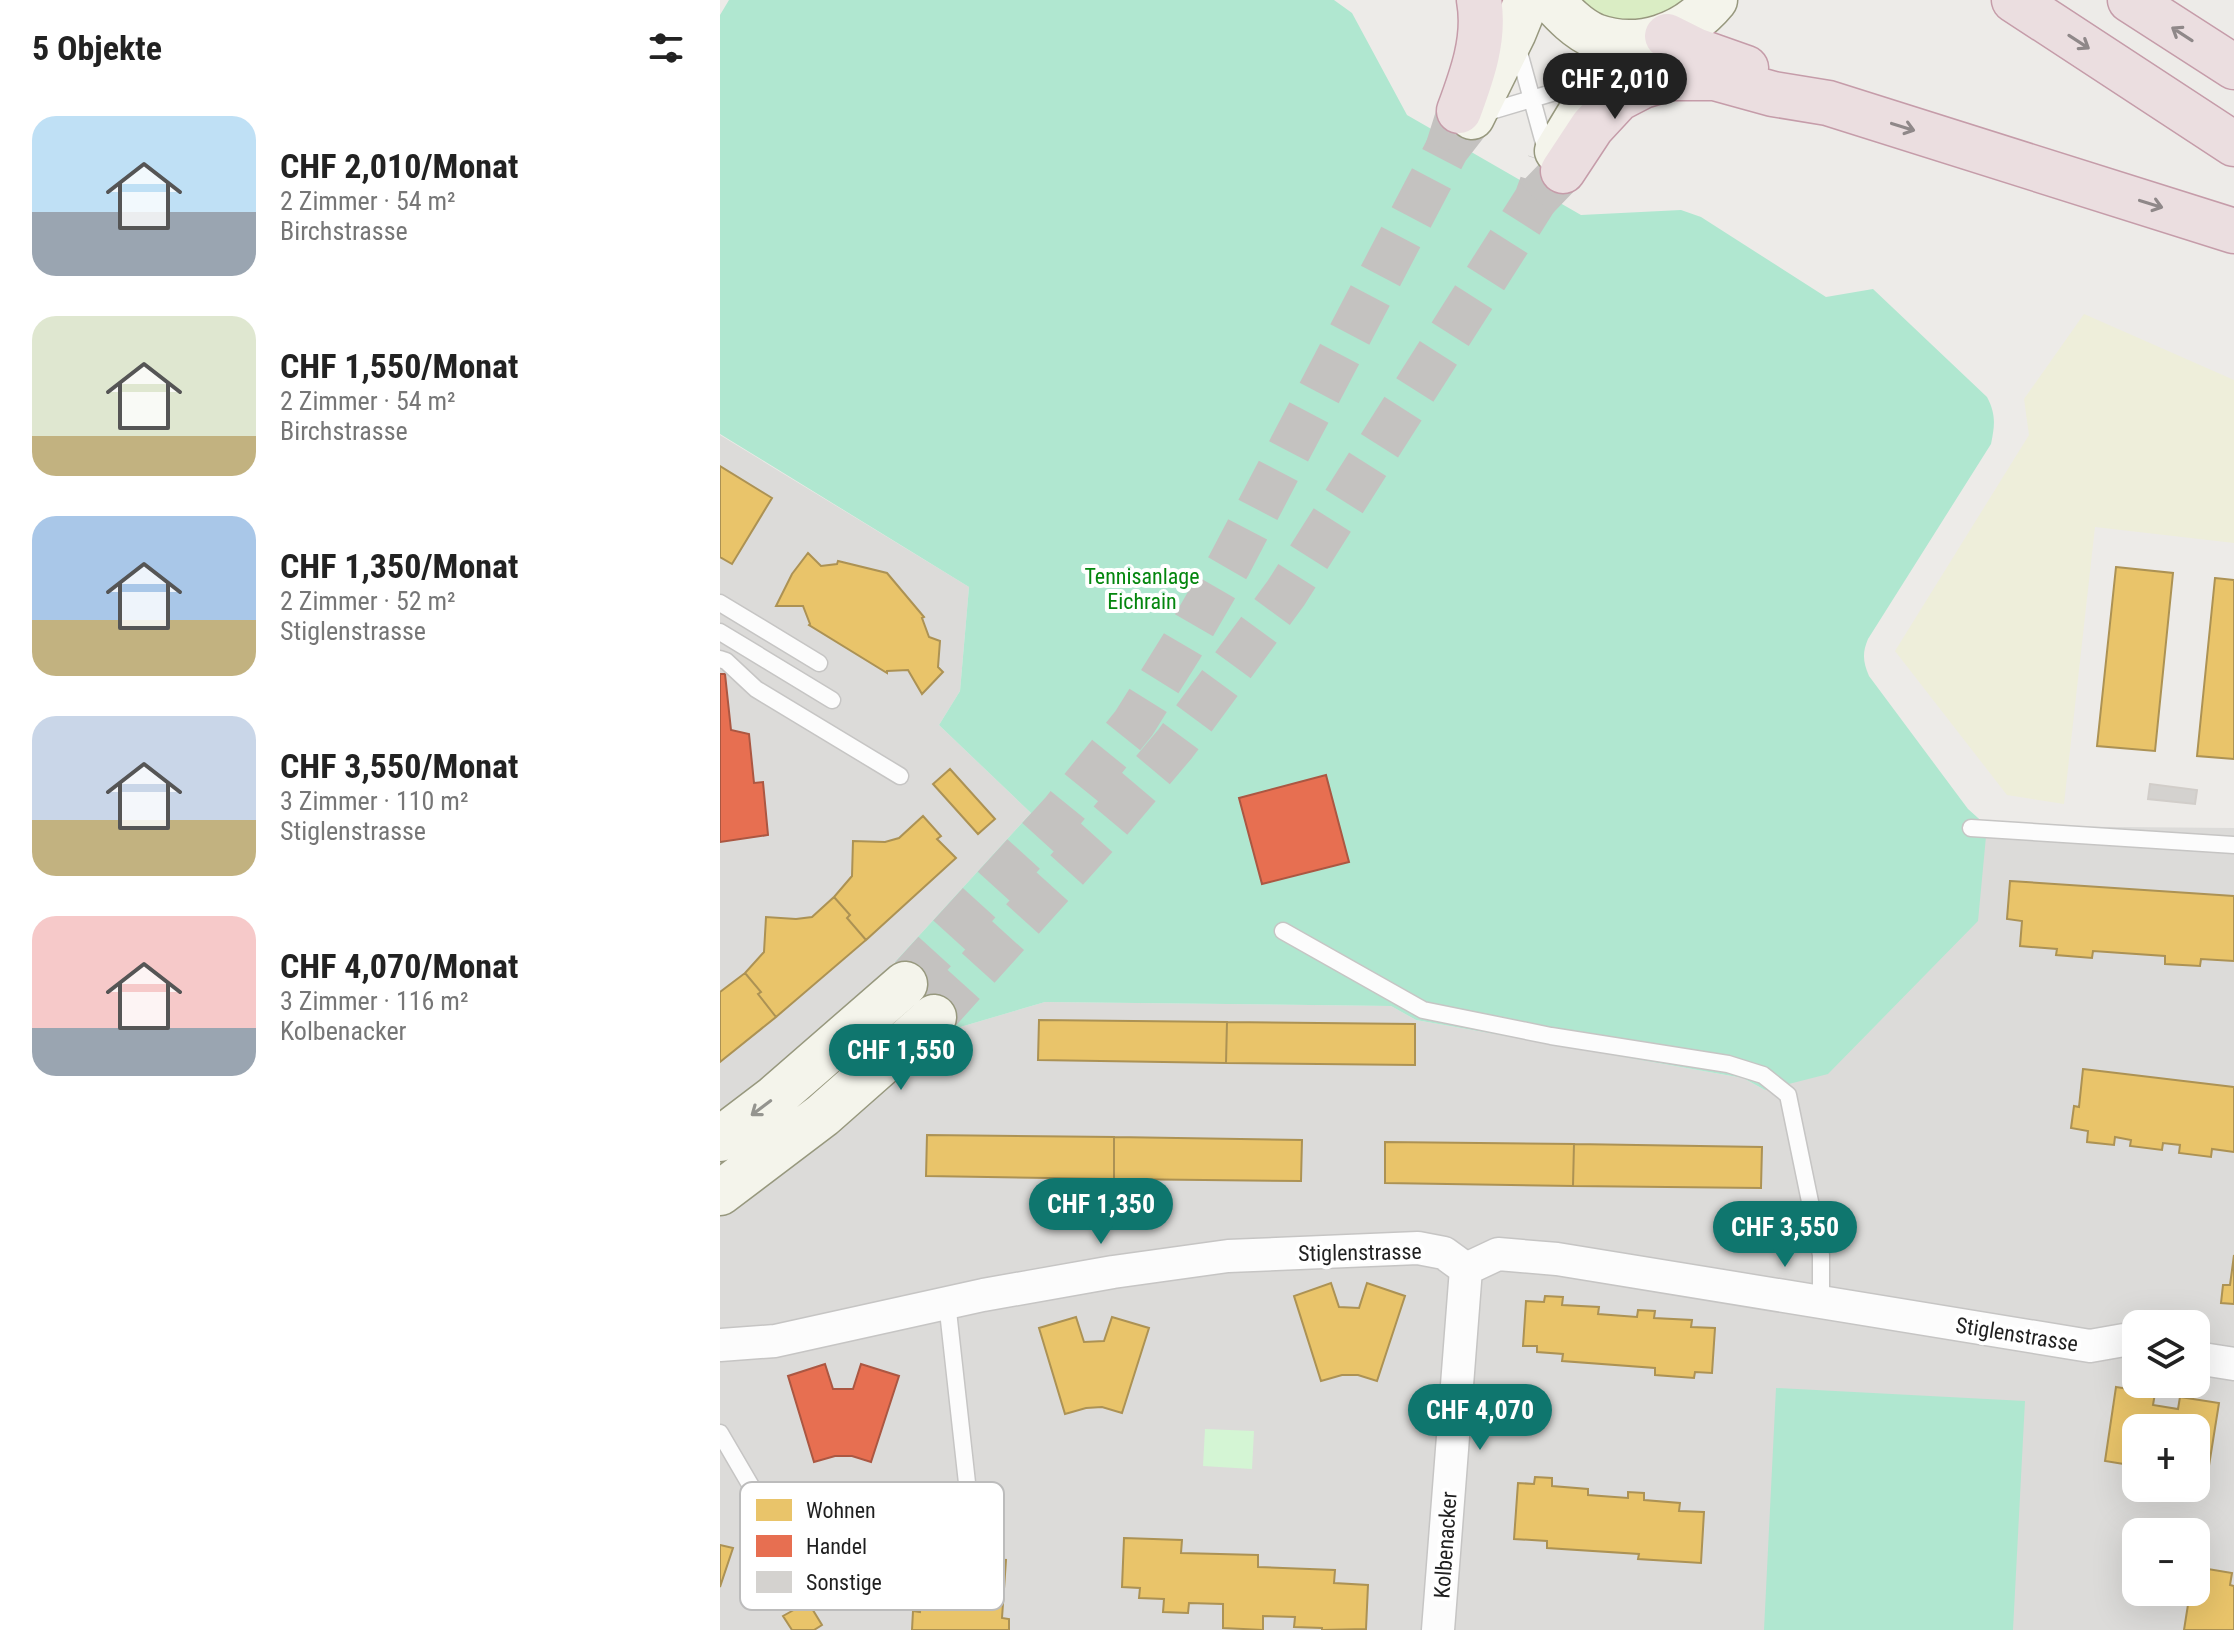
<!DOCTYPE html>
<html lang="de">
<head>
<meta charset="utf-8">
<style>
	body { margin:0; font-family:"Roboto Condensed",sans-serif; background:#f2f2f2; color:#222; height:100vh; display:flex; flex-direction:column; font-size:30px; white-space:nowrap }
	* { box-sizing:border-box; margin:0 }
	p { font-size:26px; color:#767676 }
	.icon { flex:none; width:44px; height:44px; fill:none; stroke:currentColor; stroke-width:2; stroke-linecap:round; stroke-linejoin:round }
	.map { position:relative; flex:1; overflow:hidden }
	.panel { display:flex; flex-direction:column; background:#fff; width:720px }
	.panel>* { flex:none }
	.controls { position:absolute; left:1402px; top:1310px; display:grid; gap:16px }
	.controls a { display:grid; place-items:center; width:88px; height:88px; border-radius:16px; background:#fff; box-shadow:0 8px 32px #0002; font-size:40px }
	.price { position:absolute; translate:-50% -68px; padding:0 18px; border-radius:28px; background:#0f766e; color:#fff; font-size:26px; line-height:52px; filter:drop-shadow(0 2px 4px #0008) }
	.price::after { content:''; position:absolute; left:50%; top:48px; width:24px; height:18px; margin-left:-12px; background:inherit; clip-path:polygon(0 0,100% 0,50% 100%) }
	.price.active { background:#222; color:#fff }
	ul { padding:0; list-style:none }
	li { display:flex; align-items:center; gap:24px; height:200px; padding:0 32px }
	li span { display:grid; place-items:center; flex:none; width:224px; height:160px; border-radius:24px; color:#555 }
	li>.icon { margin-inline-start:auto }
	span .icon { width:96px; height:96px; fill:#fffc; stroke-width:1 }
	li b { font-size:34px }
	h2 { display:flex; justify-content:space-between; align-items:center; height:96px; padding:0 32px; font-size:34px }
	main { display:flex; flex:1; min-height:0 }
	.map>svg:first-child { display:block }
	.residential { fill:#dcdbd9; fill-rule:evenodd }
	.farmland { fill:#eeeeda }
	.grass { fill:#daedc4 }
	.park { fill:#d4f5d4 }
	.pitch { fill:#b0e7d0 }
	.homes { fill:#e9c46a; stroke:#ac9254; stroke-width:2 }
	.shops { fill:#e76f51; stroke:#ab5742; stroke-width:2 }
	.building { fill:#d4d2cf; stroke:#d1cdc9; stroke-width:2 }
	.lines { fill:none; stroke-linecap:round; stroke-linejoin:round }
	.secondary-tunnel { stroke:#c4c2c0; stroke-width:44; stroke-dasharray:44 22; stroke-linecap:butt }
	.motorway-tunnel { stroke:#c4c2c0; stroke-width:44; stroke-dasharray:44 22; stroke-linecap:butt }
	.service-casing { stroke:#c6c5c4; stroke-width:19 }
	.minor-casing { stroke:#c6c5c4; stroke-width:35 }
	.secondary-casing { stroke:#97987e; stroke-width:47 }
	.motorway-casing { stroke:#c59ca9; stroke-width:47 }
	.service { stroke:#fcfcfc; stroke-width:16 }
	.minor { stroke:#fcfcfc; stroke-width:32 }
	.secondary { stroke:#f4f4eb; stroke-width:44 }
	.motorway { stroke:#ebdee0; stroke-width:44 }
	.oneway { stroke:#8f8889 }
	.oneway2 { stroke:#94948f }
	.labels { text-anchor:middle; stroke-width:8; stroke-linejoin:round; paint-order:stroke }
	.park-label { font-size:22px; fill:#04860e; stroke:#fff }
	.street-label { font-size:22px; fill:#1f1f1f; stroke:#fff }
	.key { fill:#fff; stroke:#bcbcbc; stroke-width:2 }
	.key-label { font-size:22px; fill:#1f1f1f }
</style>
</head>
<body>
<main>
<section class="panel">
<h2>5 Objekte<svg class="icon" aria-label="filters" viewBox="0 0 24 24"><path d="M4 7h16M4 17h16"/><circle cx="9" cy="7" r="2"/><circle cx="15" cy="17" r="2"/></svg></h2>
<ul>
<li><span style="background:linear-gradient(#bfe0f5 60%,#9aa5b1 0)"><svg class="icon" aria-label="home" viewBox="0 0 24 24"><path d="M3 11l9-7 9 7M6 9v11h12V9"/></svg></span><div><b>CHF 2,010/Monat</b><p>2 Zimmer · 54 m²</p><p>Birchstrasse</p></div></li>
<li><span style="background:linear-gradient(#dfe7d0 75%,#c2b280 0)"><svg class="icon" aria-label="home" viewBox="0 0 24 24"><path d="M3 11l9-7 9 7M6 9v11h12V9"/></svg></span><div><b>CHF 1,550/Monat</b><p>2 Zimmer · 54 m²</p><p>Birchstrasse</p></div></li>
<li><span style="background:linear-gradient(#a9c7e8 65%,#c2b280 0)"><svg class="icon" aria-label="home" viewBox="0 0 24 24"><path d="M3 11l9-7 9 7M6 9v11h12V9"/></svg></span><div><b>CHF 1,350/Monat</b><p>2 Zimmer · 52 m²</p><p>Stiglenstrasse</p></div></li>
<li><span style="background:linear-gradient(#c9d6e8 65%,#c2b280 0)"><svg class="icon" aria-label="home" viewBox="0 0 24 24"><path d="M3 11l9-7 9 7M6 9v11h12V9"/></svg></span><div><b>CHF 3,550/Monat</b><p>3 Zimmer · 110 m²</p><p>Stiglenstrasse</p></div></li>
<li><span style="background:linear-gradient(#f6c9c9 70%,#9aa5b1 0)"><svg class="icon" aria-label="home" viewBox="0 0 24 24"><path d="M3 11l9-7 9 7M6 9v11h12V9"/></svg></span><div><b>CHF 4,070/Monat</b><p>3 Zimmer · 116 m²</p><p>Kolbenacker</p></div></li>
</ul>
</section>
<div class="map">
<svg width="1514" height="1630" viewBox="0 0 1514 1630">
	<rect width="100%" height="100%" fill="#edebe8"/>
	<path class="residential" d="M0,435L249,587L240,691L219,725L311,813L175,962L15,1104L0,1114Z
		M1267,826L1514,828V1630H0V1216L237,1028L325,1002L671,1006L696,1020L1023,1078L1045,1090ZM1416,1324H1476V1384H1416ZM1416,1428H1476V1488H1416ZM1416,1532H1476V1592H1416Z"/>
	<path class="farmland" d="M1364,314L1514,380V543L1375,527L1344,804L1287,795L1175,651L1309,435L1304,399Z"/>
	<path class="grass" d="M850,0H973L925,26L886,23Z"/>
	<path class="park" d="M485,1429L534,1431L532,1469L483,1466Z"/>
	<path class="pitch" d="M9,0H614L632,13L687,115L861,215L961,210L981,217L1106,297L1153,289L1267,397C1276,414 1275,425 1271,444L1148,639C1142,653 1143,662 1149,676L1248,809L1267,826L1258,921L1108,1074L1045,1090L1023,1078L696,1020L671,1006L325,1002L237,1028L175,962L311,813L219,725L240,691L249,587L0,434V15Z
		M1056,1388L1305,1401L1293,1630H1044Z"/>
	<path class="homes" d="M0,466L52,498L12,564L0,557Z
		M88,553L101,566L117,564L118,561L167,573L204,617L202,618L209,637L220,641L218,667L223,672L202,694L188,670L167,671V673L89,625L90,624L83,606H56L72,574Z
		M1396,567L1453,573L1435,751L1377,746Z
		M1495,578L1514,580V759L1477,756Z
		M230,769L275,819L258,834L213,784Z
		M203,816L221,836L217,839L236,858L146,940L127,918L130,915L114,897L132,876L133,841L165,842L179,838Z
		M1290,881L1514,896V961L1481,959L1480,966L1445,964V956L1373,951L1372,958L1336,955L1337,949L1300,946L1302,921L1287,919Z
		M114,897L130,915L127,918L146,940L56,1017L38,994L41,992L25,973L44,952L46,917L76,919L92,917Z
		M25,973L41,992L38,994L56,1017L0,1062V992Z
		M319,1020L507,1022L506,1063L318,1060Z
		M507,1022L695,1024V1065L506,1063Z
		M1363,1069L1514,1087V1152L1492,1149L1491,1157L1459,1153L1460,1145L1443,1143L1442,1150L1410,1146L1411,1140L1395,1137L1394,1145L1367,1142L1368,1131L1351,1128L1354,1106L1359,1107Z
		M207,1135L394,1137V1179L206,1176Z
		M394,1137L582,1140L581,1181L394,1179Z
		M665,1142L854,1144L853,1186L665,1183Z
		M854,1144L1042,1147L1041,1188L853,1186Z
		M1514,1255V1304L1501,1303L1503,1285H1510Z
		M611,1283L619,1307L639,1308L647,1283L685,1296L657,1381L638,1375H622L601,1381L574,1296Z
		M825,1296L843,1297L842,1305L879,1307L878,1314L917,1317L918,1310L935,1311L934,1318L972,1320L971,1327L995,1328L992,1373L975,1372L974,1378L935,1375V1368L842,1361L843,1354L817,1352V1346H803L806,1301L824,1302Z
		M356,1317L364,1342L384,1341L392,1317L429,1328L402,1413L382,1407L366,1408L345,1414L319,1328Z
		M1396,1387L1435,1393L1433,1405L1458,1409L1460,1397L1499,1403L1487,1478L1476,1476V1428H1416V1466L1385,1461Z
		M815,1477L832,1478V1486L868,1489V1495L908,1498V1492L924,1493V1500L960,1503L959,1511L984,1512L981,1563L918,1559L919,1554L827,1548V1541L794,1539L798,1483L814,1484Z
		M404,1538L462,1540L461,1553L538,1555V1567L615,1570L614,1583L648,1585L646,1629L602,1630V1628L574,1627L575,1617L543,1616V1630L503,1628V1604L469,1603L468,1613L443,1612L444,1599L419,1598L420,1588L402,1587Z
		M0,1545L13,1548L0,1587Z
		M204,1554L286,1560L282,1618L289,1619V1630H192L193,1611L200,1612Z
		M1476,1567L1512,1573L1510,1585L1514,1586V1630H1464L1470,1592H1476Z
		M88,1602L102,1625L94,1630H72L63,1616Z"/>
	<path class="shops" d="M0,674H5L11,730L29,734L34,783L43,782L48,835L0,842Z
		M606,775L629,862L542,884L519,798Z
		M105,1364L113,1389H133L141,1364L179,1376L151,1462L132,1456H115L94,1462L68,1376Z"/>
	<path class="building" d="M1430,784L1477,790L1475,804L1428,799Z"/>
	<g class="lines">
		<path class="secondary-tunnel" d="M185,984L342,812L414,723L462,646L509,565L727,149L752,117
			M214,1017L380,833L455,744L566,593L816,199L829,163"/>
		<path class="motorway-tunnel" d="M727,149L739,111
			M816,199L843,171"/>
		<defs>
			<path id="service" d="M797,45L827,154
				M761,114L869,82
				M0,603L99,663
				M0,632L112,700
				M0,659L6,661L36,689L180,776
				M1251,828L1514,845
				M563,931L703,1010L831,1036L1008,1064L1043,1075L1068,1095L1101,1255V1303
				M227,1302L250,1510L248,1533
				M0,1433L90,1587"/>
			<path id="minor" d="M746,1269L778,1254L837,1259L1370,1346L1404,1340L1416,1343
				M0,1345L55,1341L263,1295L393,1272L508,1256L698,1248L724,1253L746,1269
				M1476,1358L1514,1364
				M718,1630L746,1269"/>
			<path id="secondary" d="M831,0C844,14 858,29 875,36C919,52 966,35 995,0
				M752,117L794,32L807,0
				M837,151L881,78L910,42
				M0,1139L54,1098L185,984
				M0,1193L103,1115L214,1017"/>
			<path id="motorway" d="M1294,0L1514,144
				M1410,0L1514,67
				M947,36L975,50L1026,68
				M739,111C752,76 766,38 759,0
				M843,171L872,127L898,99L923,86L950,78H995L1053,94L1108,103L1514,231"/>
		</defs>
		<use href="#service" class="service-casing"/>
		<use href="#minor" class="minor-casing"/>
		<use href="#secondary" class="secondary-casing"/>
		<use href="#motorway" class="motorway-casing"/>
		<use href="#service" class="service"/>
		<use href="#minor" class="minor"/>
		<use href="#secondary" class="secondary"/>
		<use href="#motorway" class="motorway"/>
	</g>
	<defs><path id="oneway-shaft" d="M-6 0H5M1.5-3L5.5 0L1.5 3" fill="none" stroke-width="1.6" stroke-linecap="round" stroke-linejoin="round" transform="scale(2)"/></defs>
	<g class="oneway">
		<use href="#oneway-shaft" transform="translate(1462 34) rotate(-147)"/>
		<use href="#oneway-shaft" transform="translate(1359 42) rotate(33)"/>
		<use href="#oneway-shaft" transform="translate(1183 127) rotate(17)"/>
		<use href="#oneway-shaft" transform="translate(1431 204) rotate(17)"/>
	</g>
	<use class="oneway2" href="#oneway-shaft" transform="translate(41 1108) rotate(143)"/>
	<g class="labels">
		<g class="park-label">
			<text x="422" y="584">Tennisanlage<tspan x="422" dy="25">Eichrain</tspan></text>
		</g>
		<g class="street-label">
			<text transform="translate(640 1252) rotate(-1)" y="8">Stiglenstrasse</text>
			<text transform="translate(1297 1334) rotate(9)" y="8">Stiglenstrasse</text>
			<text transform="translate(725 1545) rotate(-86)" y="8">Kolbenacker</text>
		</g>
	</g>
	<rect x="20" y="1482" width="264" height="128" rx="12" class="key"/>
	<rect x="36" y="1499" width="36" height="22" fill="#e9c46a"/>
	<rect x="36" y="1535" width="36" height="22" fill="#e76f51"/>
	<rect x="36" y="1571" width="36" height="22" fill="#d4d2cf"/>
	<g class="key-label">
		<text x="86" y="1518">Wohnen</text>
		<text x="86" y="1554">Handel</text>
		<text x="86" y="1590">Sonstige</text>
	</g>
</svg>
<div class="controls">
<a><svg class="icon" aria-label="layers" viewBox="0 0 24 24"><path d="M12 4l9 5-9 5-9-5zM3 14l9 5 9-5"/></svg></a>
<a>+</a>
<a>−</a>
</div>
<b class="price active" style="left:895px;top:121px">CHF 2,010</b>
<b class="price" style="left:181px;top:1092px">CHF 1,550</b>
<b class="price" style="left:381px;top:1246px">CHF 1,350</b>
<b class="price" style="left:1065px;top:1269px">CHF 3,550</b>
<b class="price" style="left:760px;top:1452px">CHF 4,070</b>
</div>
</main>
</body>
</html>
